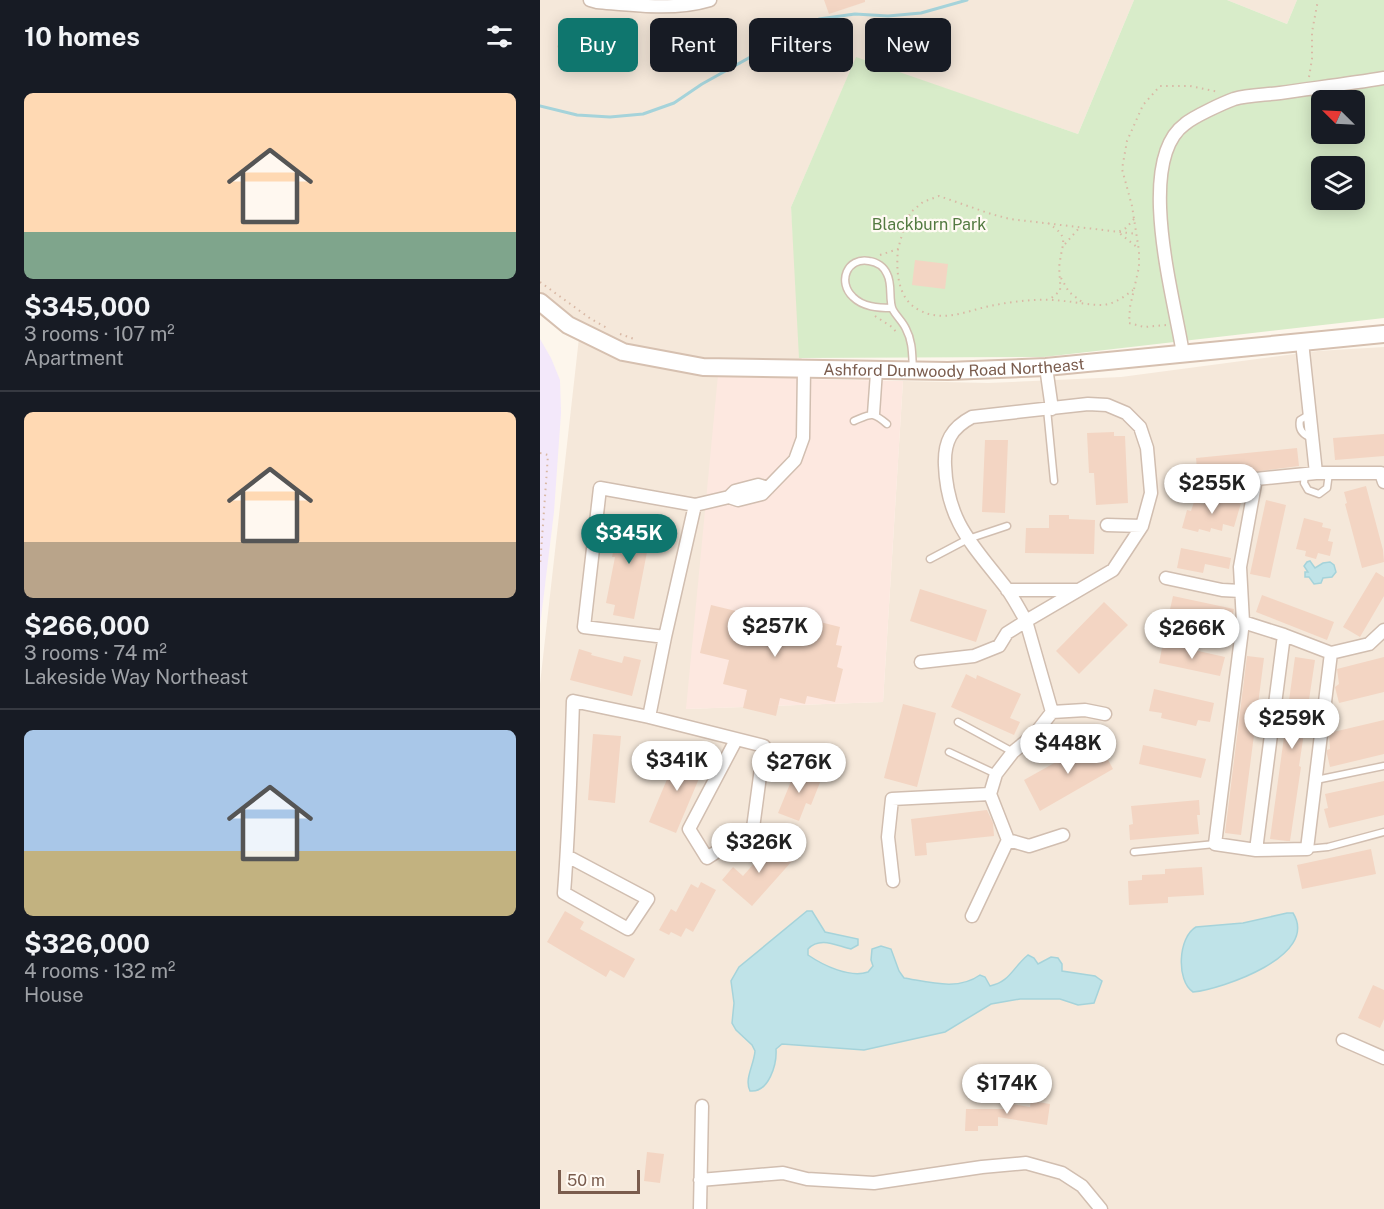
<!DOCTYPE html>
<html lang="en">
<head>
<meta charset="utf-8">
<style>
	body { margin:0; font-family:"Public Sans",sans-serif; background:#242831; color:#f1f3f6; height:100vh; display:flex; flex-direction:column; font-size:22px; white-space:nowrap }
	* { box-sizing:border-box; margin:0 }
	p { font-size:20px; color:#9ea1a6 }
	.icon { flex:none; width:33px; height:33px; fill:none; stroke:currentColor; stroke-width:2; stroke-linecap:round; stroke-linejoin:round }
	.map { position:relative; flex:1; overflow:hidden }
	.details { display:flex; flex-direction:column; background:#171b24; width:540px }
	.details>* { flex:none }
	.hud { position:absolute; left:18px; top:18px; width:570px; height:54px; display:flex; gap:12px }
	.needle { width:39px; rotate:294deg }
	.tools { position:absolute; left:771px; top:90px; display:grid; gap:12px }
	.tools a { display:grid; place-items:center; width:54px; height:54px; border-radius:9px; background:#171b24; box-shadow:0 3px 15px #0003; font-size:30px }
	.scale { position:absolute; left:18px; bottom:15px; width:82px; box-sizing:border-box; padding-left:6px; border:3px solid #7a5c4d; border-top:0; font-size:16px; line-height:21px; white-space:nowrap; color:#7a5c4d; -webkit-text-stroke:4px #fffaf3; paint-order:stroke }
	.price { position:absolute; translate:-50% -51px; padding:0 14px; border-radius:21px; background:#fff; color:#222; font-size:20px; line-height:39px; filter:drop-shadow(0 2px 3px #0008) }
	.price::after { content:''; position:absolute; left:50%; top:36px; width:18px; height:14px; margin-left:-9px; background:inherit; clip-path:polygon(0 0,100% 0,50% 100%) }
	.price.selected { background:#0f766e; color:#fff }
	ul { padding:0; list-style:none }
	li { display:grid; align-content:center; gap:12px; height:318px; padding:0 24px }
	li+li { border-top:2px solid #363941 }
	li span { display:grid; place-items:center; height:186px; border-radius:9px; color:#555 }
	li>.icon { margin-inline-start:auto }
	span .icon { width:108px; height:108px; fill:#fffc; stroke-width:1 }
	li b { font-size:26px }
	h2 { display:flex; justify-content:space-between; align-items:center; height:72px; padding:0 24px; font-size:26px }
	.pill { padding:0 21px; border-radius:9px; background:#171b24; box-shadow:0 3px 15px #0003; font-size:21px; line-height:54px }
	.pill.selected { background:#0f766e; color:#fff }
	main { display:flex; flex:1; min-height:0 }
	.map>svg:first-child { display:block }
	.residential { fill:#f5e8da }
	.commercial { fill:#fde8e0 }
	.education { fill:#f3e8fa }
	.green { fill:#d8ecc9; fill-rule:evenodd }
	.water { fill:#bfe3e8; stroke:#a5d3da; stroke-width:1.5 }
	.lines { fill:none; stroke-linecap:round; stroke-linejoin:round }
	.stream { stroke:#a5d3da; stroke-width:3 }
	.building { fill:#f3d5c3 }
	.lane-casing { stroke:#d1beb0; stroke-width:9 }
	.street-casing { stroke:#d1beb0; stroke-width:15 }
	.secondary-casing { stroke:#d6c0b0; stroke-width:20 }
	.path { stroke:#d9b8a5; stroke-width:2; stroke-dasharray:1.5 4.5; stroke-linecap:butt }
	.lane { stroke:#fff; stroke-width:6 }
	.street { stroke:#fff; stroke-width:12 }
	.secondary { stroke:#fff; stroke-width:16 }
	.labels { text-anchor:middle; stroke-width:4.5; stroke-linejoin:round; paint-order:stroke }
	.park-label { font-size:16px; fill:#537a41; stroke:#fffaf3 }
	.street-label { font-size:16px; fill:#7a5c4d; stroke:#fffaf3 }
</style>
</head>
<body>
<main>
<section class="details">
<h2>10 homes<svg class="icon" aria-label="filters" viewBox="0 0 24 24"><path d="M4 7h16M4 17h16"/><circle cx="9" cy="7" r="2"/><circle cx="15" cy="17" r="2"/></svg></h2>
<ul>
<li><span style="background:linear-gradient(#ffd9b3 75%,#7fa58c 0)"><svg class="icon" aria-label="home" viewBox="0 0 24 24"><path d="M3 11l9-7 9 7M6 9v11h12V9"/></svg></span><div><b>$345,000</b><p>3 rooms · 107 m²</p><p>Apartment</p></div></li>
<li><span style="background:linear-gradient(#ffd9b3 70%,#b9a48a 0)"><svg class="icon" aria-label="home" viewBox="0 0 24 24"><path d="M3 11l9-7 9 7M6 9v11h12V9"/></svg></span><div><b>$266,000</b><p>3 rooms · 74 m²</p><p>Lakeside Way Northeast</p></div></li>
<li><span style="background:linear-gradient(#a9c7e8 65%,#c2b280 0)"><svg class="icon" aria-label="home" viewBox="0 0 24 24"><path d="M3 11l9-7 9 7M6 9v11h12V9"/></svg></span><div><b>$326,000</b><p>4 rooms · 132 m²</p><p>House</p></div></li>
</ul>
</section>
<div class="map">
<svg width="844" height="1209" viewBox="0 0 844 1209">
	<rect width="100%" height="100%" fill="#fdf6ec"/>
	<path class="residential" d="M0,0H594L538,134L316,58L251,207L263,379L146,709L343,702L363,381L448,383L581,377L778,351L844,347V1209H0V684L40,329L0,298Z
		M687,0H757L747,24Z"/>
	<path class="commercial" d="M251,374L263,379L363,381L343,702L146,709L178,375Z"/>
	<path class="education" d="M0,339L11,358L20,380L21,413L14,512L0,626Z"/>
	<path class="green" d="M594,0H687L747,24L757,0H844V318L504,357L259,358L251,207L316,57L538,134ZM782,100H814V134H782ZM782,166H814V200H782Z"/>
	<path class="water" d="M770,561L775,568L783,563L790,562L794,565L796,572L792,577L783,578L781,583L774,584L769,577H765V572H768L764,566L767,562Z
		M267,911H272L285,932L318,939V945L311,949C297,946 280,936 268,949V955C284,966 310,978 328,972L333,966L331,960L332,949L341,946L351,949L359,971L364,978C389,982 418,991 440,975L445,977L450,986C470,982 473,967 488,955L494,958L498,964L511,957L518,958L522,964V971L555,976L562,981L554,1003L538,1005L520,999H480L451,1004L405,1032L324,1050L242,1044L236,1049C237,1064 229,1093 210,1091C204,1079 214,1065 215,1051L212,1045L196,1030L192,1023L194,1003L191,981L199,967Z
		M747,913H753C780,956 682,989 653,992C636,981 638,937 656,927L703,923Z"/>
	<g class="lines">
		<path class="stream" d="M0,106L37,115L70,117L103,114L134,103L162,84L279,19L315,14L348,16L381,13L427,0"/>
	</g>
	<path class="building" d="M284,0H325V2L289,14Z
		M26,27L38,33L35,39L40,41L34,55L17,47Z
		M68,41H96V64H67Z
		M375,260L408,264L405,289L372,285Z
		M574,432V436H585L588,503L556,505L554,473H549L547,433Z
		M844,434V456L795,460L793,438Z
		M445,440H468L465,513L442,512Z
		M757,448L759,466L658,479L656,458Z
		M826,486L843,550L844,562L822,568L805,504L807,503L804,492Z
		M666,495L701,503L694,527L683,524L682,531L671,528L670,532L659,529L658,532L642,528L647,510L651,511L654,502L664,504Z
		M726,500L746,505L730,578L710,574Z
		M81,515L113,521L94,619L73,615L75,605L66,603L75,557H72Z
		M509,515H529V519L555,520L554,554L485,553L486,528H509Z
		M764,518L783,523L782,527L791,529L788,541L793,542L790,556L778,553L776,559L765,556L766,551L756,549Z
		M641,548L691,558L689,569L665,564L663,573L637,568Z
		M836,572L844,577V596L820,637L803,627Z
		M380,589L447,610L436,642L370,621Z
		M722,595L794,622L787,640L716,612Z
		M633,596L694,609L690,627L629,614Z
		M564,602L588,625L539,674L516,651Z
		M171,605L221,617L219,626L236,630L240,612L300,627L296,645L302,646L297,667L303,669L295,702L267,696L265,704L240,698L236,716L203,708L207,690L183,684L189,660L160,653Z
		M623,643L685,657L680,676L619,663Z
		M39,649L52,653L51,655L82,663L84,656L101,660L92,696L30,680Z
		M707,656L724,658L701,835L685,833Z
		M755,657L775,660L759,766L761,767L750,841H747L730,839Z
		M844,657V692L799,703L795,687L799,684L797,669Z
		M426,674L436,679L437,675L481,694L470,718L480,722L474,735L411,707Z
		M614,689L674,703L670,722L658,720L656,726L621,718L622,713L609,711Z
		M363,704L396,713L377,787L344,778Z
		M844,720V754L790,767L787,754V750L790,749L789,733Z
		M53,734L81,736L75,803L48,800Z
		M557,739L573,769L500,811L484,780Z
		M603,745L666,759L661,778L599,764Z
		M139,751L163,762L161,768L163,769L136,833L109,822Z
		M249,767L281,780L271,805L266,803L259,821L238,813L252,779L245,776Z
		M844,781V815L789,828L784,809L788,808L785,794Z
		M659,800L660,815H657L659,834L590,840L589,825L593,824L591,806Z
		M447,810L453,823L454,836L386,843L387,855L375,856L371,819Z
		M230,839L253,860L212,906L182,880L193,867L203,876L223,853L220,850Z
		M831,849L836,874L762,889L757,865Z
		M662,867L664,895L628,897V903L589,905L588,881L602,880V875L625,874V869Z
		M161,882L176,890L153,932L146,928L141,937L131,932L129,935L119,930L131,909L136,912L151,884L158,888Z
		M25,911L44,922L40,929L95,959L84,978L70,970L66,977L7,942Z
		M833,985L844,990V1019L840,1028L818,1018Z
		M491,1101L510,1104L507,1125L458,1117V1126H438V1131H425L426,1109H470L471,1104L490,1107Z
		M107,1152L124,1154L120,1183L104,1181Z"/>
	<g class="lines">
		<defs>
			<path id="lane" d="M352,308C338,308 323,307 313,297C297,282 307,257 329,261C337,262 344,267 347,274C353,285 348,300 353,310C357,317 363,322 366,329C373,342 372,356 373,370
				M507,409L514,481
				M331,414L334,373
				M336,414L339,370
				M770,414L760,420C758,430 763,435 772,438
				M314,421C331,414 332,411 347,424
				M765,474L764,483L768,490L779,494L787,488L789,473
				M390,559L428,539L467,526
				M418,722L473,752
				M409,752L456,774
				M776,780L844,766
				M767,849L788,847L844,832
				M594,852L675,844"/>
			<path id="street" d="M50,0L57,2C93,5 134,11 170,0
				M762,342L776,473
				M643,354C635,301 594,161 645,124C653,117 683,103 694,99C708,95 725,95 740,93C774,88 809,84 844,78
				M506,367L512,409
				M548,404L567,405L586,413L600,427L607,448L611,493L602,526L573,570L486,621C480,610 474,599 467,589C434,546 407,523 405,465C404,442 411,428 432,417Z
				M844,482L841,473H776L716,479L700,567L703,622L675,844L716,850L767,849L791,653L829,644L844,630
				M658,487L716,479
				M189,497L198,500L222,494L255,460L263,438L264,369
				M155,505L125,637L44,627L60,488L155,505L189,497L195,491L218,485L228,488
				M567,525L602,526
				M626,578L682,590L701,591
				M467,590H538
				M703,622L744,635
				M381,662L434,656L459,646L467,633L486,621L512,712
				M109,717L224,746L213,828L167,858L149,829L196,740
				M523,835L489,846L468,840L450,794L456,774L473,752L495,734L512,712L545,710L565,714
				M716,850L744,635L791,653
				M27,856L108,899L88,929L24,893C29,829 31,766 33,701L109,717L125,637
				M353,881L348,837L352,799L450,794
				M432,916L468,840
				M803,1040L844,1058
				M160,1180L243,1173L267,1179L334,1183L442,1167L486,1163L522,1173L542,1186L561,1209
				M160,1209L162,1106"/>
			<g id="secondary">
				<path id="s1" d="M0,302L28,325L83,352L163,367L408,371L506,367L844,334"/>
			</g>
		</defs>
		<use href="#lane" class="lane-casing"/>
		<use href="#street" class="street-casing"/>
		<use href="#secondary" class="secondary-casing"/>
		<path class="path" d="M769,77L772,59V32L778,0
			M594,219L586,228L578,232L598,248
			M508,223C529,237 523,240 520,261C518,270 521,281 520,291L509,300
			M525,244L540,227
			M358,249C356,270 357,299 379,310C403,323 426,311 450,306C474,301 500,298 524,301C536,302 548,305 561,305C573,305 584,297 593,290
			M340,255L358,249L365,224L371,212L383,202L399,196L451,214L470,219L597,234
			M521,278L529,292L542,302
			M0,282L51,319L69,329
			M335,316L352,327L358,334
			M626,325L604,327L589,323L590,307L599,267V251L592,206L582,169L587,141L603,105L620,86H650L679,92
			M80,334L97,340
			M0,453L8,455L0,566"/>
		<use href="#lane" class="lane"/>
		<use href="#street" class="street"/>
		<use href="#secondary" class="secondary"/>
	</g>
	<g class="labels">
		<g class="park-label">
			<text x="389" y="230">Blackburn Park</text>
		</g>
		<g class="street-label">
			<text dy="6" stroke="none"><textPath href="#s1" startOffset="430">Ashford Dunwoody Road Northeast</textPath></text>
		</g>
	</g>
</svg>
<div class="tools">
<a><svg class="needle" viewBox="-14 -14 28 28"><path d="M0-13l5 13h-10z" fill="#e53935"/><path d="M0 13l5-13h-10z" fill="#9ea1a6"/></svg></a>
<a><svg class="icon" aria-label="layers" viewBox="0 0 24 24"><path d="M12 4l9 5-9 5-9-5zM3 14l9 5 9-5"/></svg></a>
</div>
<div class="scale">50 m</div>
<b class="price" style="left:672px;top:515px">$255K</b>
<b class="price selected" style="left:89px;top:565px">$345K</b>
<b class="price" style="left:235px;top:658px">$257K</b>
<b class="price" style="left:652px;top:660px">$266K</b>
<b class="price" style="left:752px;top:750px">$259K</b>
<b class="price" style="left:528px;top:775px">$448K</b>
<b class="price" style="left:137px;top:792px">$341K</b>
<b class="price" style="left:259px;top:794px">$276K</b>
<b class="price" style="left:219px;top:874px">$326K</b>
<b class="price" style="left:467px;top:1115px">$174K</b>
<div class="hud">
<a class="pill selected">Buy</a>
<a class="pill">Rent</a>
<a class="pill">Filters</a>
<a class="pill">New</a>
</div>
</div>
</main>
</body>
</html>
